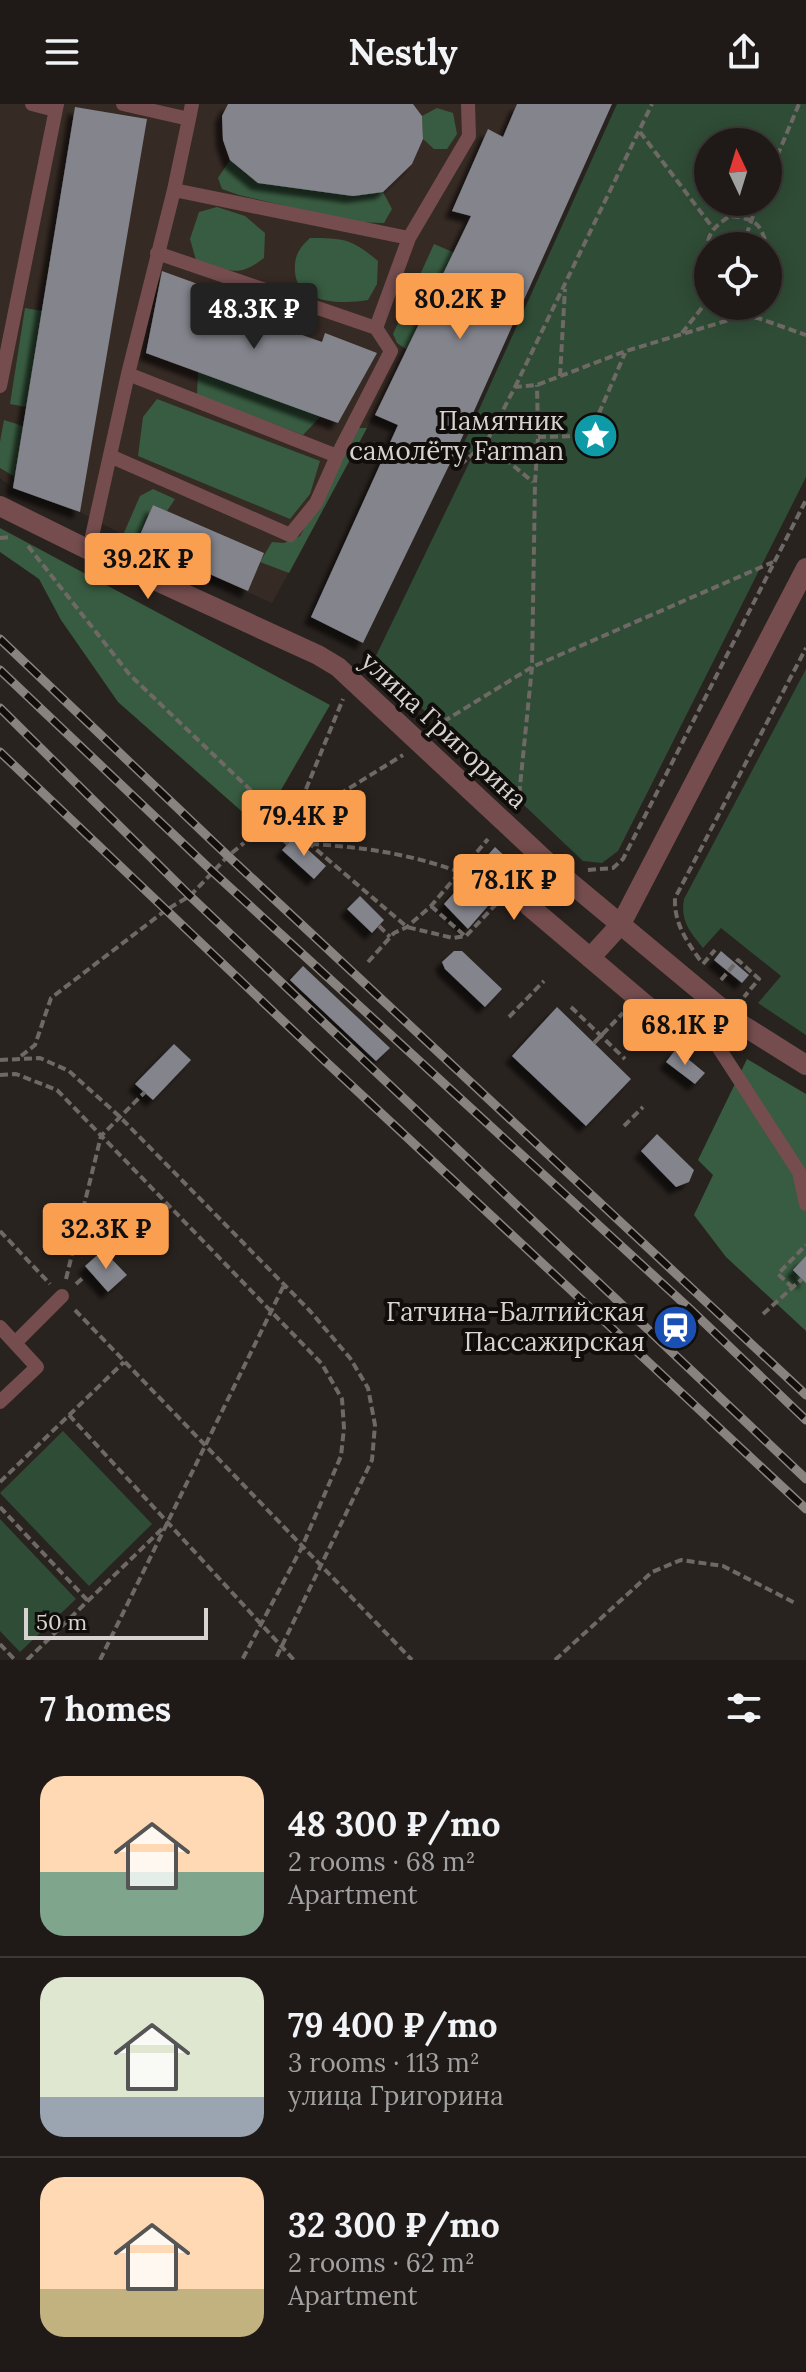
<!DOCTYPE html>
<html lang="en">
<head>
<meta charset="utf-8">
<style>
	body { margin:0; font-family:Lora,serif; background:#2c2724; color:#f1f3f6; height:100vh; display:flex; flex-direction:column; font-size:30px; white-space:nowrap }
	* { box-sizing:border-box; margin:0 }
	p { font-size:26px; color:#a1a1a1 }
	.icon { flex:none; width:44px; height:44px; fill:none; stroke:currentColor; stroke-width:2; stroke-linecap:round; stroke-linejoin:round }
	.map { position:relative; height:1556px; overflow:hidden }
	.panel { display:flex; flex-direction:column; background:#1f1a17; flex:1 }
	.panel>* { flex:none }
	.needle { width:52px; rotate:356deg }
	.controls { position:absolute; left:694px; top:24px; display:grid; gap:16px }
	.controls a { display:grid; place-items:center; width:88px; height:88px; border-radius:50%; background:#1f1a17; box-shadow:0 4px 20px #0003,0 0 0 2px #3c3836; font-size:40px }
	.scale { position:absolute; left:24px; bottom:20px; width:184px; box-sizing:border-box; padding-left:8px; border:4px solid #d7d3d0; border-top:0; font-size:22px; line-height:28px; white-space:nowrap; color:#d7d3d0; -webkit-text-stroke:6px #100d0b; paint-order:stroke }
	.price { position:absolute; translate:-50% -68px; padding:0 18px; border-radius:8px; background:#fa9f4f; color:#111; font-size:26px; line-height:52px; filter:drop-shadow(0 2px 4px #0008) }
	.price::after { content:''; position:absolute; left:50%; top:48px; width:24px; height:18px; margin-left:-12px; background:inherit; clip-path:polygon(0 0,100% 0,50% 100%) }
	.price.active { background:#222; color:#fff }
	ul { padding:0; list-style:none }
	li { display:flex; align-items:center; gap:24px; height:200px; padding:0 40px }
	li+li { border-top:2px solid #3c3836 }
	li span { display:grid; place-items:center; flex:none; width:224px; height:160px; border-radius:24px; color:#555 }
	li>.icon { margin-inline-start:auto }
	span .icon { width:96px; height:96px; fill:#fffc; stroke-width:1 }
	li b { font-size:34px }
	h2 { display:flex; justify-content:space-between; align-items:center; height:96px; padding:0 40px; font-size:34px }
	header { display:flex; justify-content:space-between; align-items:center; height:104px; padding:0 40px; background:#1f1a17; font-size:36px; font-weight:700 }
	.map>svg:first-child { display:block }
	.built { fill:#362a24 }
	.green { fill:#2f4c36; fill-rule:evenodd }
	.forest { fill:#385c41 }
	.building { fill:#84848d; filter:url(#shadow) }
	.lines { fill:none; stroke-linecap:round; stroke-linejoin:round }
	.path { stroke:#6e6965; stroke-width:4; stroke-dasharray:8 4; stroke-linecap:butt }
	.lane { stroke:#754d4f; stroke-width:14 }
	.street { stroke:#754d4f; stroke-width:20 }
	.rail-casing { stroke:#88837f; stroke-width:9 }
	.rail { stroke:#100d0b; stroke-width:6; stroke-dasharray:18; stroke-linecap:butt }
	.labels { text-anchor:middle; stroke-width:8; stroke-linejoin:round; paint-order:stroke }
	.poi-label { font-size:26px; fill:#d7d3d0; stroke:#100d0b; text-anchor:end }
	.street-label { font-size:26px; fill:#d7d3d0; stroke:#100d0b }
</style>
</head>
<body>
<header><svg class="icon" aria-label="menu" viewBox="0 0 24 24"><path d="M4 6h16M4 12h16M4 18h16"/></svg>Nestly<svg class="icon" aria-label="share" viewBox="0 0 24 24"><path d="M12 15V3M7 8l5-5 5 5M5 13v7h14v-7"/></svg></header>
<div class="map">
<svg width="806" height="1556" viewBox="0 0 806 1556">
	<defs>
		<filter id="shadow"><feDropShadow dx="-7" dy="7" stdDeviation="2" flood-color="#0009"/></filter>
	</defs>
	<rect width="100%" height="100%" fill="#29231f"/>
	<path class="built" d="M0,0H612L456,347L374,311L272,499L137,438L80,408L13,384L0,374Z"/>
	<path class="green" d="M617,0H806V373L618,747L602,759L583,757L373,558L472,353L464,339ZM768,38V98H708V38ZM768,142V202H708V142Z
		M806,565V931L758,899L781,872L721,824L703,844C690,828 680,817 684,795Z
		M63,1327L152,1420L89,1482L0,1389Z
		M0,1415L76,1495L20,1548L0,1527Z"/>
	<path class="forest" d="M437,4L453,9L457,30L447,45H434L423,35L422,12Z
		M230,56L258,79L353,92L383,88L392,105L384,119L354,118L239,91L222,85L218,74Z
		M217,103L245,112L265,129L264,154C236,176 227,165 196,156L190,135L199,108Z
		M310,134C344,134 352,135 378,157L377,180L368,196C344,200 296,201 295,167C294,152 299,144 310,134Z
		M434,140L455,149L407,246L397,239L393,230Z
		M25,204L42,207L26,303L10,300Z
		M198,268L321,312L303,331L197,291Z
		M157,295L320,357L310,390L290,415L138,352L143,313Z
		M4,316L23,322L15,373L0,364V338Z
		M358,324H367L289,469L260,458L272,438L284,439L300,432Z
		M153,385L175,395L167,407L153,401L137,438L123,431L140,392Z
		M0,424L330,601L281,686L247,712L118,598L61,516L39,475L0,448Z
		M747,955L806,990V1227L726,1153L694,1111L713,1071L698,1056Z"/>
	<path class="building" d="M228,0H413L422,12L423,35L412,60L383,88L353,92L258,79L230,56L223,36L222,12Z
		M517,0H612L456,347L363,539L311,513L398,321L375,311L471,112L452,107L488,25L503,33Z
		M75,3L147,15L80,408L13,384Z
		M162,167L217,187L213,199L322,238L325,229L377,249L338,319L146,249Z
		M153,401L264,449L248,487L137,438Z
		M294,733L326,762L314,775L282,746Z
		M495,743L526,772L505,793L500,788L468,825L444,800Z
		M360,792L384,816L372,829L347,805Z
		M454,847H462L502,885L485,903L445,865L442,858Z
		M721,847L749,871L742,879L714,856Z
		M303,862L390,944L376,957L290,876Z
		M557,903L631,975L586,1022L512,952Z
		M174,940L191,956L153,996L135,980Z
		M676,945L705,969L695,980L666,958Z
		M657,1030L694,1066L689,1078L676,1083L641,1047Z
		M103,1146L127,1171L108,1188L85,1162Z
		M806,1152V1179L793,1166Z"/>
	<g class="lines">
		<path class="path" d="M640,28L713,124
			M768,74L799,0
			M750,142L746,132L758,98
			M768,146V151
			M708,149C705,130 716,121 730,112C755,115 760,118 767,142
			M736,202L739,213
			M682,229L708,196
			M560,272L565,185
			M515,283L652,0
			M577,332L591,348L606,343L612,328L608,320L597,314
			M538,333L577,332L585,319L597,314L625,249
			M486,339L533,378
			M460,361L486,339L515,283L537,281L626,247L739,213L758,214L806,231
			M0,434L10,433
			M28,442L130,571L284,718L407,823L453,834L466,832L501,795L497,791
			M433,624L532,563L773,458
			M518,702L532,563L535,379L538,333L537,281
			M288,722L403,651
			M288,740L274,728L304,690L343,595
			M311,740C365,743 409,750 460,768
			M588,766L613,764L623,755L806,396
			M431,802L465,832
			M379,822L390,833
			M700,856C686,836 674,819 675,794L806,544
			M368,858L394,829L407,823L431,802L488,735
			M703,860L715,846
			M721,876L738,856L759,875L744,893
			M571,903L625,955
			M509,913L544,877
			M594,939L623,909
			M21,952L35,941L51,894L166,806L190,792L228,752L244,739
			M0,956L40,954L69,967L119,1012L310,1207L350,1254L368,1284L375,1321L372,1356L275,1556
			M0,971L16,970L57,986L322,1260L342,1295L344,1324L341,1352L302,1443L242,1556
			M624,1022L643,1003
			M0,1127L50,1180
			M66,1175L101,1032L145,988
			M76,1180L84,1173
			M793,1184L778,1170L806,1141
			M75,1206L412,1556
			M763,1210L802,1175
			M69,1311L294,1556
			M0,1378L124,1258
			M0,1403L88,1497
			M0,1540L15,1556
			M27,1556L164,1423
			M100,1556L284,1181
			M555,1556L652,1468L681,1456L723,1462L795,1499"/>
		<path class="lane" d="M32,0L55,6
			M123,0L189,15L192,0
			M174,86L409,134
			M157,149L376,224
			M128,270L337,352L391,247L376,224L409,134L469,32L468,0
			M0,282L57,0
			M110,352L290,431L316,399L337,352
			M89,446L128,270L174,86L189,15
			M713,935L799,1068L806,1100
			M0,1223L37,1263L0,1298
			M15,1239L62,1192"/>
		<path class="street" d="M0,402L89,446L318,551L338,563L560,770L739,919L806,961
			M560,770L529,802L667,919C700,939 707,939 739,919
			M590,854L621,820L806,464"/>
		<defs>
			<path id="rail" d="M0,535L228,752L806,1291
				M0,566L213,768L690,1205L806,1316
				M0,604L190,792L806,1375
				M0,648L324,956L806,1405"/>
		</defs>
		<use href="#rail" class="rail-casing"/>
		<use href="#rail" class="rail"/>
	</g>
	<defs>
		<symbol id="sight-disc" viewBox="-11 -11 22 22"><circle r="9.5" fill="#0f9aa8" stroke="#100d0b"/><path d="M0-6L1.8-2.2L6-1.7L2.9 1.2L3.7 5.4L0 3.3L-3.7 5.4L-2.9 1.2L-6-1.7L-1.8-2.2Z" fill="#fff"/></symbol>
		<symbol id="station-disc" viewBox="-11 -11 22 22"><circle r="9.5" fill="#1a4fb4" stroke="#100d0b"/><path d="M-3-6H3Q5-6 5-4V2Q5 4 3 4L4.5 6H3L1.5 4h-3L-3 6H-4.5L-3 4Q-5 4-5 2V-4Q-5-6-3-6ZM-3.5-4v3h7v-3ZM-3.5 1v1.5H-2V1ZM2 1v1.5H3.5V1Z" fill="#fff"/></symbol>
	</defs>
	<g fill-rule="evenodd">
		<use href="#sight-disc" x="570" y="306" width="51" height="51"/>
		<use href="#station-disc" x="650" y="1198" width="51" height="51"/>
	</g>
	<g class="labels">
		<g class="poi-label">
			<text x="564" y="326">Памятник<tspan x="564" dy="30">самолёту Farman</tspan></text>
			<text x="645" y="1217">Гатчина-Балтийская<tspan x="645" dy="30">Пассажирская</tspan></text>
		</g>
		<g class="street-label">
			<text transform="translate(444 626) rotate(43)" y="9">улица Григорина</text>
		</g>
	</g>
</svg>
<div class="controls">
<a><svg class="needle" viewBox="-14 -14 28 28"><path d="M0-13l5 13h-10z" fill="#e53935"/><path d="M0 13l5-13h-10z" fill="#a1a1a1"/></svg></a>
<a><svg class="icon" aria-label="locate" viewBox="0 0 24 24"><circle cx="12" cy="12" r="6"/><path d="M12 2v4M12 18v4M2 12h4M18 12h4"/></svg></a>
</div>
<div class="scale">50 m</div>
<b class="price" style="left:460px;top:237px">80.2K ₽</b>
<b class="price active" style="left:254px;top:247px">48.3K ₽</b>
<b class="price" style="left:148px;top:497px">39.2K ₽</b>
<b class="price" style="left:304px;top:754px">79.4K ₽</b>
<b class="price" style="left:514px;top:818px">78.1K ₽</b>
<b class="price" style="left:685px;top:963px">68.1K ₽</b>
<b class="price" style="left:106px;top:1167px">32.3K ₽</b>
</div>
<section class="panel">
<h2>7 homes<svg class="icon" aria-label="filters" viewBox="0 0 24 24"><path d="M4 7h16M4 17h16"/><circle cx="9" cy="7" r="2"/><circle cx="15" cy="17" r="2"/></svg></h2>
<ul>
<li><span style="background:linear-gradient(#ffd9b3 60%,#7fa58c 0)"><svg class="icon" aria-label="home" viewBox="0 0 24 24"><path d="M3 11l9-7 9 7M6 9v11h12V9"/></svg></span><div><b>48 300 ₽/mo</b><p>2 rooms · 68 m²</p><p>Apartment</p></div></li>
<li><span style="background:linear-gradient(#dfe7d0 75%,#9aa5b1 0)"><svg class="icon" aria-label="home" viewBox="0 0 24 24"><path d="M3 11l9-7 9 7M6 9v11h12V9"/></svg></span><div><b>79 400 ₽/mo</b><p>3 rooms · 113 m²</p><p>улица Григорина</p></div></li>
<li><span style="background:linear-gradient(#ffd9b3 70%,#c2b280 0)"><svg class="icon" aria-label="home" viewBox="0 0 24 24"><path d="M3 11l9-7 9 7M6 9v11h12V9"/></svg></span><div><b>32 300 ₽/mo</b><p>2 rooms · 62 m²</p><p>Apartment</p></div></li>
</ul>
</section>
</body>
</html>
